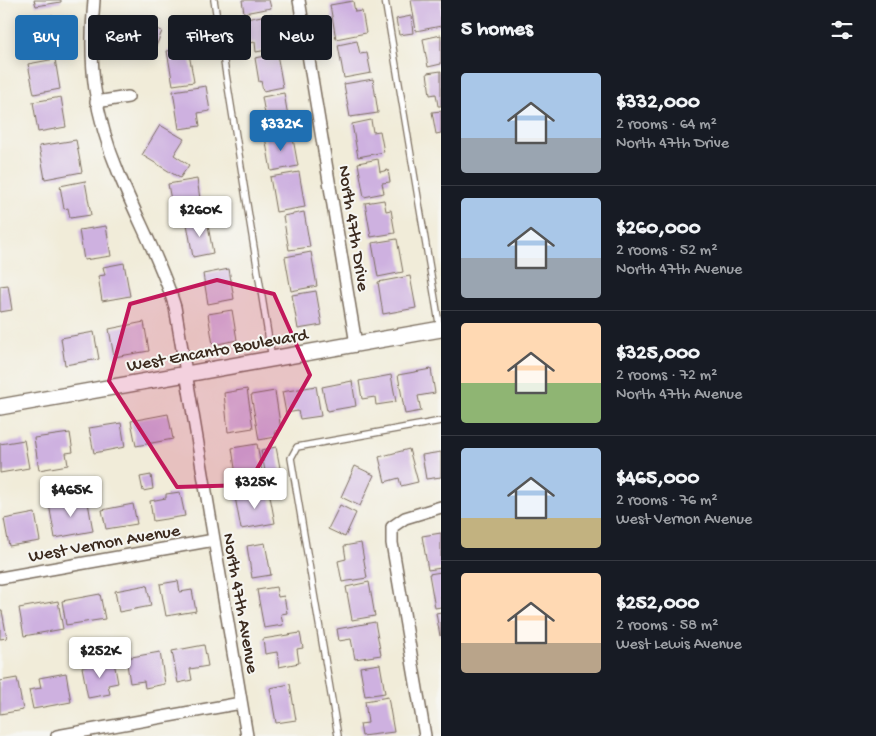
<!DOCTYPE html>
<html lang="en">
<head>
<meta charset="utf-8">
<style>
	body { margin:0; font-family:"Gochi Hand",sans-serif; background:#242831; color:#f1f3f6; height:100vh; display:flex; flex-direction:column; font-size:19px; white-space:nowrap }
	* { box-sizing:border-box; margin:0 }
	p { font-size:16px; color:#9ea1a6 }
	.icon { flex:none; width:28px; height:28px; fill:none; stroke:currentColor; stroke-width:2; stroke-linecap:round; stroke-linejoin:round }
	.map { position:relative; flex:1; overflow:hidden }
	.sheet { display:flex; flex-direction:column; background:#171b24; width:435px }
	.sheet>* { flex:none }
	.top-card { position:absolute; left:15px; top:15px; width:350px; height:45px; display:flex; gap:10px }
	.price { position:absolute; translate:-50% -42px; padding:0 11px; border-radius:5px; background:#fff; color:#222; font-size:16px; line-height:32px; filter:drop-shadow(0 1px 2px #0008) }
	.price::after { content:''; position:absolute; left:50%; top:30px; width:15px; height:11px; margin-left:-8px; background:inherit; clip-path:polygon(0 0,100% 0,50% 100%) }
	.price.selected { background:#1f6fb2; color:#fff }
	ul { padding:0; list-style:none }
	li { display:flex; align-items:center; gap:15px; height:125px; padding:0 20px }
	li+li { border-top:1px solid #363941 }
	li span { display:grid; place-items:center; flex:none; width:140px; height:100px; border-radius:5px; color:#555 }
	li>.icon { margin-inline-start:auto }
	span .icon { width:60px; height:60px; fill:#fffc; stroke-width:1 }
	li b { font-size:21px }
	h2 { display:flex; justify-content:space-between; align-items:center; height:60px; padding:0 20px; font-size:21px }
	.chip { padding:0 18px; border-radius:5px; background:#171b24; box-shadow:0 2px 12px #0003; font-size:18px; line-height:45px }
	.chip.selected { background:#1f6fb2; color:#fff }
	main { display:flex; flex:1; min-height:0 }
	.map>svg:first-child { display:block }
	.building { fill:#ceb1e0 }
	.lines { fill:none; stroke-linecap:round; stroke-linejoin:round }
	.service-casing { stroke:#7b6e5f; stroke-width:8 }
	.minor-casing { stroke:#7b6e5f; stroke-width:14 }
	.tertiary-casing { stroke:#7b6e5f; stroke-width:18 }
	.service { stroke:#fff; stroke-width:5.5 }
	.minor { stroke:#fff; stroke-width:11 }
	.tertiary { stroke:#fff; stroke-width:15 }
	.marked { fill:#c2185b; fill-opacity:0.2; stroke:#c2185b; stroke-width:4; stroke-linejoin:round }
	.labels { text-anchor:middle; stroke-width:4; stroke-linejoin:round; paint-order:stroke }
	.street-label { font-size:18px; fill:#3b2a1e; stroke:#f6f6f2 }
</style>
</head>
<body>
<main>
<div class="map">
<svg width="441" height="736" viewBox="0 0 441 736">
	<rect width="100%" height="100%" fill="#f6f6f2"/>
	<filter id="ink" filterUnits="userSpaceOnUse"><feTurbulence type="fractalNoise" baseFrequency=".02" numOctaves="2"/><feDisplacementMap in="SourceGraphic" scale="10" xChannelSelector="R" yChannelSelector="G"/><feConvolveMatrix kernelMatrix="1 2 1 2 8 2 1 2 1" color-interpolation-filters="sRGB"/></filter>
	<filter id="wash" filterUnits="userSpaceOnUse"><feTurbulence type="fractalNoise" baseFrequency=".0096" numOctaves="4" result="noise"/><feDisplacementMap in="SourceGraphic" scale="20" xChannelSelector="R" yChannelSelector="G"/><feGaussianBlur stdDeviation="1.12" result="paint"/><feColorMatrix in="noise" values="0 0 0 0 0 0 0 0 0 0 0 0 0 0 0 0 0 1.4 0 .05"/><feComposite in="paint" operator="in"/></filter>
	<g filter="url(#wash)">
		<rect width="100%" height="100%" fill="#f1ecd9"/>
		<g id="blocks">
			<path class="building" d="M34,0H61V2L36,6Z
				M242,0H269L271,8L244,13Z
				M411,0H441V26L416,31Z
				M353,1L355,12L362,11L366,33L336,39L330,5Z
				M272,14L278,48L256,52L255,42L250,43L246,19Z
				M53,15L59,48L31,53L25,20Z
				M411,16L413,33L399,35L396,19Z
				M128,25L148,33L150,26L162,31L152,57L120,45Z
				M441,35V64L428,67L423,39Z
				M357,41L360,54L367,53L371,73L344,78L338,45Z
				M188,48L194,82L173,85L167,51Z
				M277,54L283,87L263,91L261,81L259,82L255,58Z
				M55,59L60,89L34,94L28,64Z
				M441,71V106H438L436,94L430,95L427,73Z
				M373,79L378,113L350,117L344,84Z
				M206,86L210,111L198,113L200,126L179,129L173,91Z
				M284,93L290,128L268,131L262,97Z
				M61,97L66,127L38,132L33,102Z
				M441,111V133L436,134L432,112Z
				M371,120L373,132L380,131L384,152L358,157L352,124Z
				M160,125L184,139L174,155L189,165L180,178L142,155Z
				M292,133L298,166L271,171L265,137Z
				M76,140L82,172L45,179L39,146Z
				M378,159L380,172L388,170L390,182L382,183L384,193L364,197L358,163Z
				M299,172L305,207L276,212L270,177Z
				M197,179L202,212L174,217L168,184Z
				M85,181L91,215L70,218L68,208L64,209L60,186Z
				M384,200L386,211L391,210L395,233L371,237L365,203Z
				M304,212L310,247L289,250L283,216Z
				M207,220L213,253L193,257L187,224Z
				M106,226L111,256L84,260L79,230Z
				M397,239L403,272L378,277L372,243Z
				M311,252L317,286L291,291L285,257Z
				M124,263L130,296L102,301L98,276L105,275L103,267Z
				M229,269L234,299L208,304L203,274Z
				M410,276L416,308L383,314L378,282Z
				M8,285L12,310L0,312V286Z
				M316,291L322,325L298,329L292,295Z
				M232,310L237,340L213,345L208,314Z
				M144,322L149,351L114,357L109,329Z
				M94,332L99,359L65,365L61,338Z
				M431,369L435,393L418,396L421,411L405,414L398,375Z
				M391,375L396,402L376,405L375,397L362,399L359,381Z
				M352,381L356,406L327,411L322,387Z
				M316,386L321,416L300,419L298,411L286,413L282,392Z
				M247,389L253,428L228,432L224,393Z
				M275,391L281,430L275,431L276,437L259,440L251,395Z
				M168,414L173,439L136,446L131,421Z
				M121,423L125,447L94,453L89,428Z
				M70,433L73,452L66,453L68,465L39,470L34,438Z
				M24,440L29,468L0,473V444Z
				M257,444L263,476H260L261,484L242,487L241,481L237,482L232,448Z
				M276,447L281,473L277,474L279,482L272,484L270,475L266,476L261,450Z
				M409,449L418,482L401,486L399,478L385,482L379,457Z
				M441,452V477L426,479L422,455Z
				M355,466L374,475L360,506L341,497Z
				M151,475L153,489L143,491L140,477Z
				M269,491L275,523L241,529L235,497Z
				M180,492L185,516L153,521L150,501L166,498V494Z
				M87,497L93,531L55,538L49,504Z
				M133,504L137,524L106,529L102,510Z
				M340,505L356,513L345,537L328,529Z
				M35,513L40,541L9,546L4,519Z
				M441,533V568L428,570L422,536Z
				M265,543L271,575L252,578L247,546Z
				M361,543L367,578L342,582L338,561L346,559L344,546Z
				M441,572V607L435,608L429,574Z
				M178,581L180,592L192,590L196,611L166,616L160,584Z
				M369,582L375,616L352,620L346,587Z
				M147,585L151,606L119,612L115,591Z
				M276,587L278,597L284,596L287,613L281,614L283,625L264,628L257,590Z
				M100,594L105,619L66,625L62,601Z
				M58,601L63,629L24,636L19,608Z
				M0,611H2L7,638L0,639Z
				M441,612V635L440,636L436,613Z
				M375,622L381,655L355,659L351,639L339,641L337,629Z
				M300,633L303,648L297,649L299,663L279,667L277,652L265,654L263,639Z
				M204,645L208,666L190,669L192,680L178,683L172,651Z
				M160,652L165,684L145,688L144,681L130,683L126,658Z
				M114,662L118,683L108,685L110,694L88,698L82,667Z
				M380,664L385,693L365,696L360,667Z
				M66,673L71,702L33,709L29,690L41,688L39,678Z
				M17,678L23,710L0,714V681Z
				M290,684L296,720L276,723L270,688Z
				M388,697L394,732L362,736L360,724L368,723L365,701Z"/>
		</g>
	</g>
	<g filter="url(#ink)">
		<use href="#blocks" fill-opacity="0" stroke="#7b6e5f" stroke-width="1"/>
		<g class="lines">
			<defs>
				<path id="service" d="M214,0L272,359
					M385,0L440,329
					M338,736L291,458L297,447L441,421"/>
				<path id="minor" d="M94,0C88,65 94,114 119,174C137,219 161,261 175,307L247,736
					M299,0L356,344
					M96,102L128,97
					M0,578L214,540
					M57,736L241,703
					M425,736L392,543V527L405,518L441,507"/>
				<path id="tertiary" d="M0,407L441,329"/>
			</defs>
			<use href="#service" class="service-casing"/>
			<use href="#minor" class="minor-casing"/>
			<use href="#tertiary" class="tertiary-casing"/>
			<use href="#service" class="service"/>
			<use href="#minor" class="minor"/>
			<use href="#tertiary" class="tertiary"/>
		</g>
	</g>
	<path class="marked" d="M217,280L274,294L310,375L248,485L177,487L109,381L130,304Z"/>
	<g class="labels">
		<g class="street-label">
			<text transform="translate(355 228) rotate(81)" y="6">North 47th Drive</text>
			<text transform="translate(217 349) rotate(-10)" y="6">West Encanto Boulevard</text>
			<text transform="translate(104 542) rotate(-10)" y="6">West Vernon Avenue</text>
			<text transform="translate(242 603) rotate(80)" y="6">North 47th Avenue</text>
		</g>
	</g>
</svg>
<b class="price selected" style="left:281px;top:152px">$332K</b>
<b class="price" style="left:200px;top:238px">$260K</b>
<b class="price" style="left:255px;top:510px">$325K</b>
<b class="price" style="left:71px;top:518px">$465K</b>
<b class="price" style="left:100px;top:679px">$252K</b>
<div class="top-card">
<a class="chip selected">Buy</a>
<a class="chip">Rent</a>
<a class="chip">Filters</a>
<a class="chip">New</a>
</div>
</div>
<section class="sheet">
<h2>5 homes<svg class="icon" aria-label="filters" viewBox="0 0 24 24"><path d="M4 7h16M4 17h16"/><circle cx="9" cy="7" r="2"/><circle cx="15" cy="17" r="2"/></svg></h2>
<ul>
<li><span style="background:linear-gradient(#a9c7e8 65%,#9aa5b1 0)"><svg class="icon" aria-label="home" viewBox="0 0 24 24"><path d="M3 11l9-7 9 7M6 9v11h12V9"/></svg></span><div><b>$332,000</b><p>2 rooms · 64 m²</p><p>North 47th Drive</p></div></li>
<li><span style="background:linear-gradient(#a9c7e8 60%,#9aa5b1 0)"><svg class="icon" aria-label="home" viewBox="0 0 24 24"><path d="M3 11l9-7 9 7M6 9v11h12V9"/></svg></span><div><b>$260,000</b><p>2 rooms · 52 m²</p><p>North 47th Avenue</p></div></li>
<li><span style="background:linear-gradient(#ffd9b3 60%,#8fb573 0)"><svg class="icon" aria-label="home" viewBox="0 0 24 24"><path d="M3 11l9-7 9 7M6 9v11h12V9"/></svg></span><div><b>$325,000</b><p>2 rooms · 72 m²</p><p>North 47th Avenue</p></div></li>
<li><span style="background:linear-gradient(#a9c7e8 70%,#c2b280 0)"><svg class="icon" aria-label="home" viewBox="0 0 24 24"><path d="M3 11l9-7 9 7M6 9v11h12V9"/></svg></span><div><b>$465,000</b><p>2 rooms · 76 m²</p><p>West Vernon Avenue</p></div></li>
<li><span style="background:linear-gradient(#ffd9b3 70%,#b9a48a 0)"><svg class="icon" aria-label="home" viewBox="0 0 24 24"><path d="M3 11l9-7 9 7M6 9v11h12V9"/></svg></span><div><b>$252,000</b><p>2 rooms · 58 m²</p><p>West Lewis Avenue</p></div></li>
</ul>
</section>
</main>
</body>
</html>
